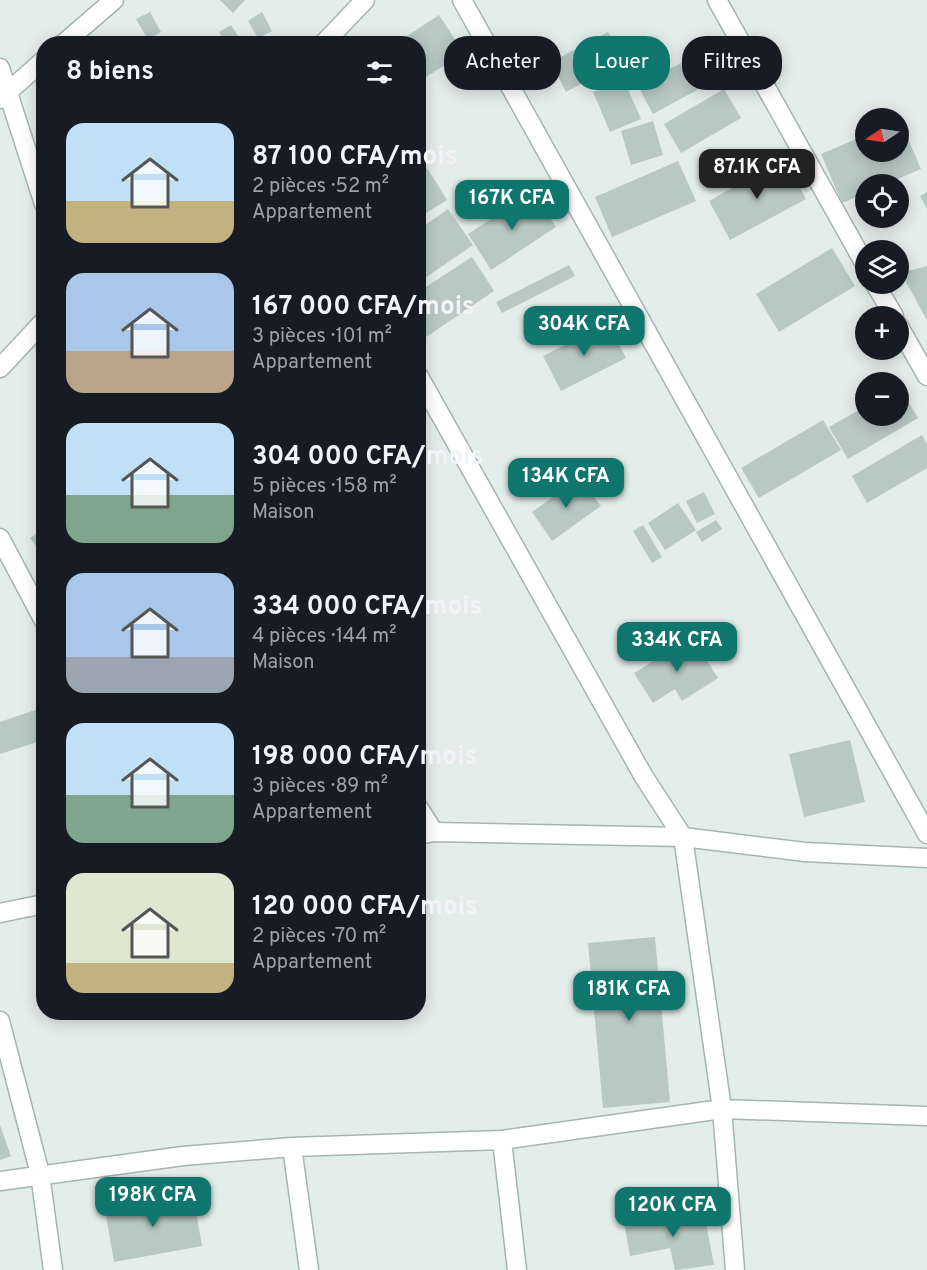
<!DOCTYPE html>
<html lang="fr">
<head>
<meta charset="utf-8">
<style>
	body { margin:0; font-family:Overpass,sans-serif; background:#20242c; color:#f1f3f6; height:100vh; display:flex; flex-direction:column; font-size:22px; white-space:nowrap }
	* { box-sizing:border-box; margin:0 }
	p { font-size:20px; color:#9ea1a6 }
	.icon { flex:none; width:33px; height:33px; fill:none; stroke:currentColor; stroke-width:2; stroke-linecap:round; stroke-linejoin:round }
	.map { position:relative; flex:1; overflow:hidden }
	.side { position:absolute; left:36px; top:36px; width:390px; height:984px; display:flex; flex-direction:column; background:#171b24; border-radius:24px; box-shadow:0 3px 15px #0003 }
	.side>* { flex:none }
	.guide { position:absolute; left:444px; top:36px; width:393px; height:54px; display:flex; gap:12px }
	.needle { width:39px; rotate:257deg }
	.buttons { position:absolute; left:855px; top:108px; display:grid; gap:12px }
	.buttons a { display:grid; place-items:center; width:54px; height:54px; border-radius:50%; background:#171b24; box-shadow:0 3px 15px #0003; font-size:30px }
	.price { position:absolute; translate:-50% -51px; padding:0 14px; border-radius:12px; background:#0f766e; color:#fff; font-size:20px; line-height:39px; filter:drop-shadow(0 2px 3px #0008) }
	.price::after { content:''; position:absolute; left:50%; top:36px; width:18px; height:14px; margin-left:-9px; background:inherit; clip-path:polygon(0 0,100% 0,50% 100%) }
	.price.current { background:#222; color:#fff }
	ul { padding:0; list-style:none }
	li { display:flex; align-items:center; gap:18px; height:150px; padding:0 30px }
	li span { display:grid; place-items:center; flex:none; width:168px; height:120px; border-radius:18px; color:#555 }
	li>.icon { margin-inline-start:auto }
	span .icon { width:72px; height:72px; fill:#fffc; stroke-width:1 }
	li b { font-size:26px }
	h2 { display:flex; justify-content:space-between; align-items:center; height:72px; padding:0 30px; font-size:26px }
	.chip { padding:0 21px; border-radius:24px; background:#171b24; box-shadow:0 3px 15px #0003; font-size:21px; line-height:54px }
	.chip.current { background:#0f766e; color:#fff }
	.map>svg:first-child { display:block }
	.building { fill:#b8c8c3 }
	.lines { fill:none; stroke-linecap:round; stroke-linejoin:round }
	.minor-casing { stroke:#a5b5b1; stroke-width:21 }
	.tertiary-casing { stroke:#a5b5b1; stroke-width:21 }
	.minor { stroke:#fff; stroke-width:18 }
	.tertiary { stroke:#fff; stroke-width:18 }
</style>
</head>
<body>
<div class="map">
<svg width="927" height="1270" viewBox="0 0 927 1270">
	<rect width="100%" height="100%" fill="#e3ede9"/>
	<path class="building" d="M220,0H245L233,13Z
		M150,12L161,32L148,40L136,19Z
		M262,12L272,31L258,38L248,21Z
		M439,15L464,53L418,82V44H395Z
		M231,25L243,44H226L219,32Z
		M608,32L624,61L566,92L551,62Z
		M722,41L737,68L653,114L638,86Z
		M624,80L641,119L610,132L593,92Z
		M724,89L741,118L681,153L664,124Z
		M900,120L921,169L886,184H866V193L842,203L821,154L866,135V152H898Z
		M653,121L663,155L631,165L621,131Z
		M784,159L806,199L730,240L709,201Z
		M678,161L696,201L612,237L595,197Z
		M427,168L447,200L418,218V174Z
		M533,191L556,227L491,270L468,234Z
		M927,192V209L920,196Z
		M448,209L473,245L418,283V230Z
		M832,248L855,286L779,332L756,294Z
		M472,257L494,291L423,339L418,332V292Z
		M569,265L575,276L502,313L496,302Z
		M927,266V320L901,273Z
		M608,323L626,358L561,391L543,356Z
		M898,385L918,418L848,459L829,427L866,406V416H898Z
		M823,420L841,450L759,498L741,468Z
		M922,435L927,444V468L867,503L852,476Z
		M580,478L601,506L552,541L532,512Z
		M704,492L715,514L697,523L686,501Z
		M678,503L696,530L665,550L648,523Z
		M716,520L722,529L702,542L696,532Z
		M643,525L662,557L652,563L633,531Z
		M44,529V557L30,538Z
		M692,637L718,678L682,701L675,689L653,703L634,673Z
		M44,707V740L0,754V722Z
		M850,740L865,802L804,817L789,754Z
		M655,937L670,1102L603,1108L588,943Z
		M0,1125L11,1156L0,1160Z
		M193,1195L202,1246L114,1262L105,1210Z
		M703,1207L714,1265L675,1270L670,1248L630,1256L624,1222Z"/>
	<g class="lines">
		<defs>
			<path id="minor" d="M462,0L927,834
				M717,0L866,266
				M63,44L114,0
				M323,44L365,0
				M0,68L44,204
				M0,99L44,60
				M875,284L894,316
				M898,325L927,376
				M0,368L44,321
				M418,375L644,777L683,837L722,1109L735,1270
				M0,538L44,621
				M418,807L434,832
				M0,1021L40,1174L53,1270
				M502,1140L517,1270
				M292,1147L309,1270
				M0,1181L183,1156L292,1147L502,1140L722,1109L927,1116"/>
			<path id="tertiary" d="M418,835L434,832L683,837L805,852L927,858
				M0,913L44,904"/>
		</defs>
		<use href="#minor" class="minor-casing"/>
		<use href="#tertiary" class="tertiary-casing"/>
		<use href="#minor" class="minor"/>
		<use href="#tertiary" class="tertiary"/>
	</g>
</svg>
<div class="buttons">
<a><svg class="needle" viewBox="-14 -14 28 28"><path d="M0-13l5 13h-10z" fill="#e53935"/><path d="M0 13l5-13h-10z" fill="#9ea1a6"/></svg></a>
<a><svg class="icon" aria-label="locate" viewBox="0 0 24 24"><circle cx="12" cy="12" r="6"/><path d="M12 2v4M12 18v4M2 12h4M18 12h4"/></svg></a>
<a><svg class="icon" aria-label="layers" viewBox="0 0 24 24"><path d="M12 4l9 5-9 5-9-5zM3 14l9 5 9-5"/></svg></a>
<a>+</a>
<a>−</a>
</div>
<b class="price current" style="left:757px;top:200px">87.1K CFA</b>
<b class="price" style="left:512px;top:231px">167K CFA</b>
<b class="price" style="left:584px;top:357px">304K CFA</b>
<b class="price" style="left:566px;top:509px">134K CFA</b>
<b class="price" style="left:677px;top:673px">334K CFA</b>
<b class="price" style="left:629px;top:1022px">181K CFA</b>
<b class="price" style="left:153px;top:1228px">198K CFA</b>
<b class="price" style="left:673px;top:1238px">120K CFA</b>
<div class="guide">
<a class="chip">Acheter</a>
<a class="chip current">Louer</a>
<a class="chip">Filtres</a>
</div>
<section class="side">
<h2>8 biens<svg class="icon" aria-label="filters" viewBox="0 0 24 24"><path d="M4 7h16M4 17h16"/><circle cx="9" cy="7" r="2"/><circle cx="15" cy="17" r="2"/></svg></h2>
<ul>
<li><span style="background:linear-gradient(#bfe0f5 65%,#c2b280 0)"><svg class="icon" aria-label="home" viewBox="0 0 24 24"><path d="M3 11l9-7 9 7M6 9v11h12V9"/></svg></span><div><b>87 100 CFA/mois</b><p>2 pièces · 52 m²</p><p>Appartement</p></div></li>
<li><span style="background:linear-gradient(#a9c7e8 65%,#b9a48a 0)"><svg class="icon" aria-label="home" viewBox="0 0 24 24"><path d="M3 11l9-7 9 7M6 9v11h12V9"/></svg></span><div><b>167 000 CFA/mois</b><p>3 pièces · 101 m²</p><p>Appartement</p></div></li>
<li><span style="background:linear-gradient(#bfe0f5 60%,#7fa58c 0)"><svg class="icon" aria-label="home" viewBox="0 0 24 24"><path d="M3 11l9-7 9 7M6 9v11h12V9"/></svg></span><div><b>304 000 CFA/mois</b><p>5 pièces · 158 m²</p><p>Maison</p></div></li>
<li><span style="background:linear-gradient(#a9c7e8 70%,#9aa5b1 0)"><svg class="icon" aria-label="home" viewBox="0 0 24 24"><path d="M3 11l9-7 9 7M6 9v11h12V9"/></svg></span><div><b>334 000 CFA/mois</b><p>4 pièces · 144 m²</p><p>Maison</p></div></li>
<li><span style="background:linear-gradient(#bfe0f5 60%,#7fa58c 0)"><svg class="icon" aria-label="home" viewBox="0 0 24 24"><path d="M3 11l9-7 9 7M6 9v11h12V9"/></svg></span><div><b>198 000 CFA/mois</b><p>3 pièces · 89 m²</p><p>Appartement</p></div></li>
<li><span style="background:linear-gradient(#dfe7d0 75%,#c2b280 0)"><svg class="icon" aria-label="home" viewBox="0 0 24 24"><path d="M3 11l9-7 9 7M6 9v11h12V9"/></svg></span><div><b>120 000 CFA/mois</b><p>2 pièces · 70 m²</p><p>Appartement</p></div></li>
</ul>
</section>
</div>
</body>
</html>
